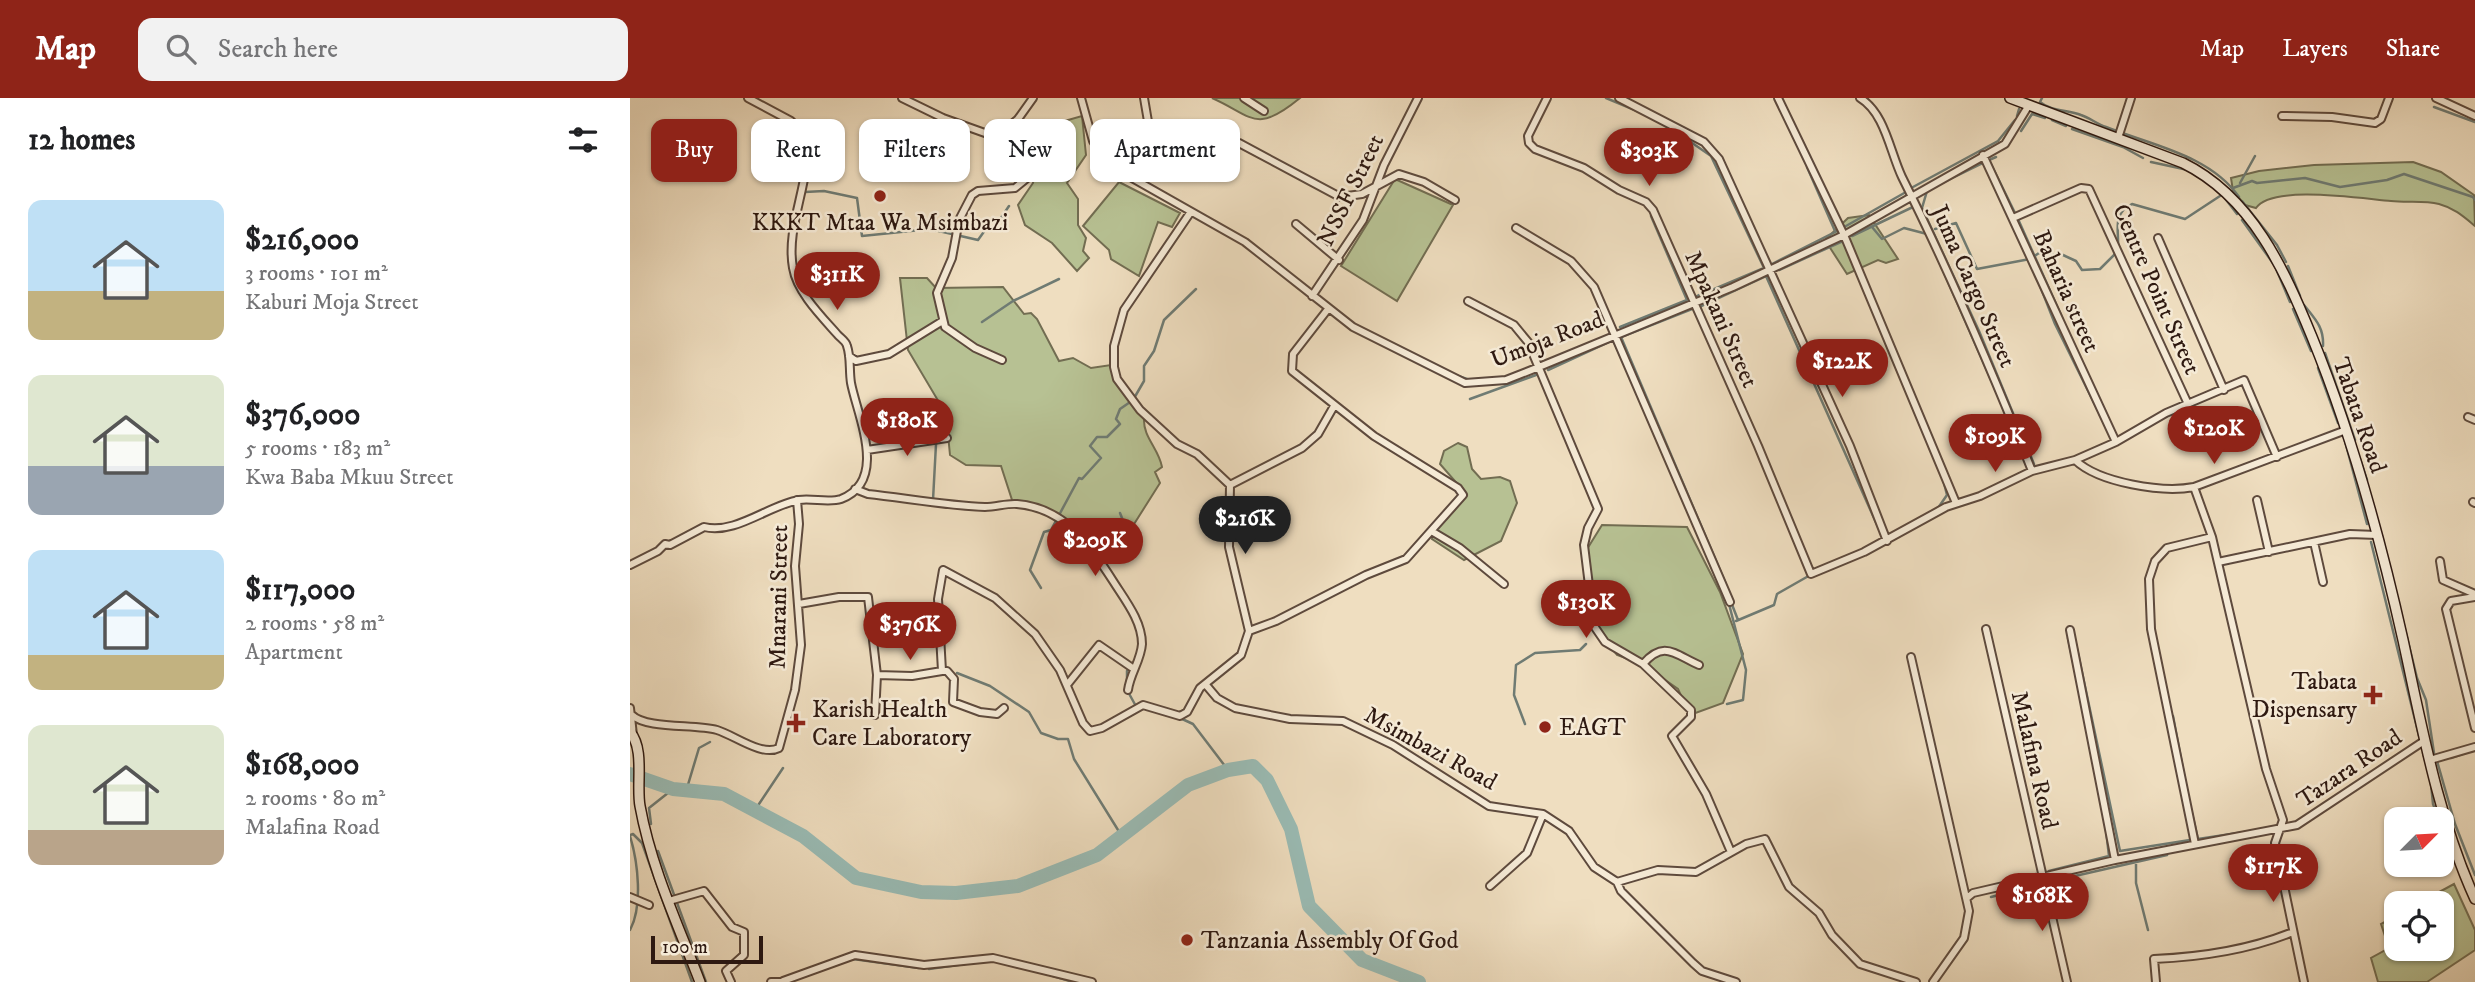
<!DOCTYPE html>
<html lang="en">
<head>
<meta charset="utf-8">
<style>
	body { margin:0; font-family:"IM FELL DW Pica",serif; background:#f2f2f2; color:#202124; height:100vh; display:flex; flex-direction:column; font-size:26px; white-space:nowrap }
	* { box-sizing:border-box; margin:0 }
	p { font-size:23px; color:#757577 }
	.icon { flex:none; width:38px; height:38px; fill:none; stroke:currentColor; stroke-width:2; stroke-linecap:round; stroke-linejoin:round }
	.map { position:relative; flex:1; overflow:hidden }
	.sheet { display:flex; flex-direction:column; background:#fff; width:630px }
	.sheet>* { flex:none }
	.hud { position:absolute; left:21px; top:21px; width:665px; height:63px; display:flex; gap:14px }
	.needle { width:46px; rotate:66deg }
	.buttons { position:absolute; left:1754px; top:709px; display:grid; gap:14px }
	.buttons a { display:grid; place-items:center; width:70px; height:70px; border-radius:14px; background:#fff; box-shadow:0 2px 5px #0004; font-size:35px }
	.scale { position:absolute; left:21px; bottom:18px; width:112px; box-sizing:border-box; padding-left:7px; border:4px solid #2e1911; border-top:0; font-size:19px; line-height:24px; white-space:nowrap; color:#2e1911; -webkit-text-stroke:5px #f5ead6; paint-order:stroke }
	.price { position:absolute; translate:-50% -60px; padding:0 16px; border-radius:24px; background:#8f2418; color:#fff; font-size:23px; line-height:46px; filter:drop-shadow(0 2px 4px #0008) }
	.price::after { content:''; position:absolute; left:50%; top:42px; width:21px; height:16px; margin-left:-10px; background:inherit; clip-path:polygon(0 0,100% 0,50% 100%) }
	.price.selected { background:#222; color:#fff }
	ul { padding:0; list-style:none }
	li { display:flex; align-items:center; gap:21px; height:175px; padding:0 28px }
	li span { display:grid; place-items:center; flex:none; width:196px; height:140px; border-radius:14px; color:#555 }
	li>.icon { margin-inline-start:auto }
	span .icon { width:84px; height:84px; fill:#fffc; stroke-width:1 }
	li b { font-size:30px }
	h2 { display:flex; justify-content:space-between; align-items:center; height:84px; padding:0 28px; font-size:30px }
	.pill { padding:0 24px; border-radius:14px; background:#fff; box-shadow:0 2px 5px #0004; font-size:24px; line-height:63px }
	.pill.selected { background:#8f2418; color:#fff }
	header { display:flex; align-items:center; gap:42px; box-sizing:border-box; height:98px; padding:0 35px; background:#8f2418; color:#fff }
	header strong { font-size:33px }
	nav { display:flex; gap:38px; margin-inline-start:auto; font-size:24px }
	.search { width:490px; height:63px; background:#f2f2f2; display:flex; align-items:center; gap:18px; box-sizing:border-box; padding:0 24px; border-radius:14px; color:#757577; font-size:26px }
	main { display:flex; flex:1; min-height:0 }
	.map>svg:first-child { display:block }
	.green { fill:#b7c193; stroke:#726d52; stroke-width:2 }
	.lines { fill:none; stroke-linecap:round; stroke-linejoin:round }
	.stream { stroke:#6f7b73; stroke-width:2.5 }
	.river { stroke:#9abcb5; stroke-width:14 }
	.street-casing { stroke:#5e4a3d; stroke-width:10 }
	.secondary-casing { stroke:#2e1911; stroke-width:12 }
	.street { stroke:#f5ead6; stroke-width:6 }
	.secondary { stroke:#f5ead6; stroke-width:9 }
	.poi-dot { fill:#8f2418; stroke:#f5ead6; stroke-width:2.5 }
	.labels { text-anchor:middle; stroke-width:5; stroke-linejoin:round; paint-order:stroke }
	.street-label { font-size:24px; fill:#2e1911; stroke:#f5ead6 }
	.poi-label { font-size:24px; fill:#2e1911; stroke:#f5ead6; text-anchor:start }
</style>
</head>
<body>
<header>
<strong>Map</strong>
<div class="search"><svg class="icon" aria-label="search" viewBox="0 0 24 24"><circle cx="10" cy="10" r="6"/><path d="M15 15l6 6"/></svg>Search here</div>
<nav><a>Map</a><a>Layers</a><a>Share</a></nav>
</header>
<main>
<section class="sheet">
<h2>12 homes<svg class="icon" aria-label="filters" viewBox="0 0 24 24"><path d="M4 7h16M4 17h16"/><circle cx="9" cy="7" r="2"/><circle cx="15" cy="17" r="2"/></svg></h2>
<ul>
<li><span style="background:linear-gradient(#bfe0f5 65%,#c2b280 0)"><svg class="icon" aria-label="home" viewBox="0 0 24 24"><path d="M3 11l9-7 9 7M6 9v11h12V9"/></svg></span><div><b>$216,000</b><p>3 rooms · 101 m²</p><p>Kaburi Moja Street</p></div></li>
<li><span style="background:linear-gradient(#dfe7d0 65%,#9aa5b1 0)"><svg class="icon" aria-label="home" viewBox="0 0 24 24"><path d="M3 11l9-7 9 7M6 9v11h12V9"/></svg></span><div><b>$376,000</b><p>5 rooms · 183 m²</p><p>Kwa Baba Mkuu Street</p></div></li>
<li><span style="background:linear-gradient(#bfe0f5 75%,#c2b280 0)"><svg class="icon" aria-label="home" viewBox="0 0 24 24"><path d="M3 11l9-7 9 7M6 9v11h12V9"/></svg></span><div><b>$117,000</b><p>2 rooms · 58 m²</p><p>Apartment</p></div></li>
<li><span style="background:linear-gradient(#dfe7d0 75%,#b9a48a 0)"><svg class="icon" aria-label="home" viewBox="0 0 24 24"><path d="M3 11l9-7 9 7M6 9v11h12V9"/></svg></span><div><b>$168,000</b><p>2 rooms · 80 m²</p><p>Malafina Road</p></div></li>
</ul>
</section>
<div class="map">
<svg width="1845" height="884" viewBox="0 0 1845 884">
	<rect width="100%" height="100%" fill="#efdec0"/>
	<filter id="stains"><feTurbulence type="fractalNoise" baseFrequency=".00286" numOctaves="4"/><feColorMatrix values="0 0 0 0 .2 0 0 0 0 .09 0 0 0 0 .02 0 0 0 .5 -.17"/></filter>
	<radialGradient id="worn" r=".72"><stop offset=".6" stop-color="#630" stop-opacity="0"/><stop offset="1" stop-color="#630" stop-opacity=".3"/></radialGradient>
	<path class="green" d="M582,0H670C625,37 623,18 582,0Z
		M452,18L456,57L437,85L448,101V127L456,140L453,153L459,160L447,173L422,145L395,127L388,107L403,85L407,53L429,42L424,26Z
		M1783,64L1811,74L1844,97L1845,128C1833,118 1824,110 1809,106C1793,102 1777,105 1761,103C1734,101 1642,86 1626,110L1615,107L1603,93L1601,80L1629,73L1684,67Z
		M765,81L823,107L767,203L711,168Z
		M489,84L550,115L542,129L528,124L509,178L481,161L479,152L453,128Z
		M1239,117L1268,161L1256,165L1248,162L1217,176L1195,142L1218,120Z
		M270,180H297L306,190L373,189L394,216L401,215L407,221L429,263L443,260L461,270L481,267L514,321C513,339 529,351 532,369L525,374L530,385L487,453L452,437L420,413L384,408L371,368L336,367L320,357L316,316L278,252Z
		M828,345L837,349L842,371L851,381L870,379L880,383L887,405L871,443L834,462L802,441C806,420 826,410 831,390L810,366L814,353Z
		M972,427L1057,429L1090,494L1113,556L1093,605L1060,617L1048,591L1012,566L987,557L969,535L959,497L954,456Z
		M1824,786L1845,832V852L1797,884H1748L1741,860L1759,850L1751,826L1766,818V850H1811V805H1789Z"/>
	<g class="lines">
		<path class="stream" d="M976,0L1012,15
			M1412,0L1410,4C1420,13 1438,12 1451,17C1460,20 1467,26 1476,29C1521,47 1580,57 1609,99
			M1804,9L1845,24
			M1387,18L1389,11
			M1422,22L1436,28
			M1042,31L1081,58L1134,170L1082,192
			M1442,31L1493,49L1513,60
			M1391,33L1402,16L1415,20
			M1366,59L1359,62L1385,115
			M1521,64L1558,72
			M1177,69L1205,133
			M1610,85L1625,58
			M1283,89L1368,43L1385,22
			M1302,90L1353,65L1355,68
			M1603,90L1622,83L1627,85L1675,80L1710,89L1757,82L1774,76L1843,99L1845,102
			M1297,93L1292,110L1349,233L1404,366
			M175,94L194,93L227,100L232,138L300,131L348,142L358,128L364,130L379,108
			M1594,99L1607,116
			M1612,103L1647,147L1656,164
			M1388,121L1431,217
			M1612,122L1645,168L1660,204
			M1216,128L1276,94
			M1242,129L1252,141L1274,130L1297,136
			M1305,131L1326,125L1347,171L1400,161L1409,155L1433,157L1446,163L1452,172L1470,171L1486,155
			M1222,138L1285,108
			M1488,149C1489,131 1482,116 1502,106L1555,121L1593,96
			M1304,152L1376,316
			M1142,166L1209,132
			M1658,168L1670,198
			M1149,172L1213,143
			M1405,175L1425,226L1472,321
			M1065,199L1071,196
			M1674,207C1685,221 1694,229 1693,248
			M1069,209L1136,178L1248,429
			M1062,211L991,239L1095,484
			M1663,211L1681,253
			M352,224L383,203L429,181
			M990,229L1057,202L1021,118
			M1695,255L1725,342
			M1688,270L1708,325
			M918,272L983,242L1000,279
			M825,277L837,281
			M840,301L906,277
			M1715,343L1737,426
			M1730,361L1737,382
			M604,383L628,370
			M303,402L306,346
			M1308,410L1317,397L1314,385
			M1752,438L1787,580L1796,602L1804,655
			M1741,444L1789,638
			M459,447L494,425L490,415
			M411,490L400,472L414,434L421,432L449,380L452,381L471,360L460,348L467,339H477L490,326L486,321L490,311L503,302L514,283V268L524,253L534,222L566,191
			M1101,504L1108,522
			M1106,523L1144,507L1147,496L1182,476
			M1438,540L1448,588
			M1446,546L1490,753L1560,742
			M327,575L360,588L399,614L411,635L428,641H438L444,661L493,740
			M497,585V573L505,563
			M497,592L507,610
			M1097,606L1113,602L1116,572L1099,506
			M1543,618L1558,698
			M550,620L563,626L598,672
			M895,626L884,597L886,567L905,555L950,552L956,546
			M1456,629L1473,715
			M1793,655L1797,669
			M1821,660L1841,653
			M1807,663L1825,726L1845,777
			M1801,686L1803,706L1809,721
			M57,690L69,650L80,644
			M1561,711L1568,741L1621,733
			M125,712L153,670
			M21,726L19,710L43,691
			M0,737L3,736L12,745L62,884
			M0,738C8,764 13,808 0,832
			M28,753L76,884
			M1506,763V785L1518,832
			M1419,773L1479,758L1476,732
			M1382,781L1406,776
			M1423,783L1537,757
			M1361,799L1408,787
			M223,861L289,870
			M299,871L335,866
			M423,878L443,884"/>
		<path class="river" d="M0,676L43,691L94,696L173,738L226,780L291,794L326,795L388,788L467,757L558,687L598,672L623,668L637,682L661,731L679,808L732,862L789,884"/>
		<defs>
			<path id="street" d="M272,0L313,20L366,39L388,21L403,0
				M451,0L463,43L479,67L615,144L723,229L835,285L876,282L909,269L1103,189L1214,137L1375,46L1399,7
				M514,0L521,41L571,73
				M614,0L634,13
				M917,0L898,38L899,45L905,51L954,70L989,92L1016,104L1023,112L1128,348L1181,476L1234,454L1316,409L1350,398L1402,373L1445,362L1486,344L1536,315L1614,282L1647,359
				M989,0L1074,44L1089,61L1220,348L1257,443
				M1148,0L1214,137L1326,405
				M1230,0C1255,15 1260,54 1272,79C1320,175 1362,273 1402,373
				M1806,0L1845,18
				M1652,18L1702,19L1745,25L1751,21L1759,0
				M1488,40L1501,0
				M609,45L710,99L732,96L769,76L794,84L825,102
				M1353,57L1486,344
				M560,115L494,212L484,248V269L487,281L510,312L547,346L567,356L600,387L672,350L688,336L704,308
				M1383,120L1451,90L1459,91L1558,306
				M666,126L709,162
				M886,130L941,163L964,189L1100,504
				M1528,140L1594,292
				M682,198L733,122L754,67L788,0
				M838,203L884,227L898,244L968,411L958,430L954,447L964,528L975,544L1013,566L1061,612V619L1042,638L1076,696L1101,754
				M219,258L226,263L259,256L311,224
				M372,262L345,250L315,229L307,195L322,160L329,122L342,97L348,93L385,90L396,81L402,59L388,21
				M1838,319L1845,322
				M237,352L317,340
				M1445,362C1469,385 1533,395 1564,389L1716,332
				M600,387L599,449L619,533
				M1564,389L1582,439L1636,671L1653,722L1645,745L1674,884
				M225,391L238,396C275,400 319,408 355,409C366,409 377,405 387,406C435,410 460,447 483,483C495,502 512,523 512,546C511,562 500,576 498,592
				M1627,402L1639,454
				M1843,404L1845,405
				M803,434L830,450L874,486
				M1684,444L1693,484
				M1810,463L1813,482L1845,496
				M1588,464L1720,436L1747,437
				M0,467L28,453L35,446L40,447L74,429C105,437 139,407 169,402C182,400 199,405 211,401C259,383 227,317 221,285C219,273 221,259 217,248C216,243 210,240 207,236C191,218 167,194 163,170C155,126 183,81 176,38L161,23L118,0
				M1845,499L1821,503L1816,511L1845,630
				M169,506L209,499H238L247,577L245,617
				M1356,531L1437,884
				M1440,532L1485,762
				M1281,559L1339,813L1334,840L1303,884
				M1013,566C1034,542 1044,556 1069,567
				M247,577L282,578L312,573
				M437,587L469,547L501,569
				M576,587L587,600L605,610L660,621L713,623L763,647L859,708L913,716L939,733L964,769L987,784L1028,772L1066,774L1116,746L1135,741L1159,789L1189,815L1202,837L1230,866L1286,884
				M0,610L3,637
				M374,610L367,616L350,614L323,604L324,581L317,573H312L308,501L313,472L365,500L405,536L430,572L453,625L460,633L472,630L513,607L550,618L557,614L570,590L611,557L619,533L646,523L736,477L776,461L833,397L828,390L744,338L662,273L663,256L698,211
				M2,617C16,631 65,626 87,632C104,637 132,659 149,650L165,592L171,547L165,468L169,426L167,402
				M1800,662L1845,649
				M1565,746L1521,531L1519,481L1525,463L1537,450L1582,439
				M987,784L991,793L1063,865L1072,873L1106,884
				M860,788L897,755L913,716
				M0,799L19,807
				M1337,800L1343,795L1485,762L1667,727L1794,643
				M39,803L74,793L102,829L114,834V857L96,873L101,884
				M153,883L225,857L294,867L363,860L462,884
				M141,884H154
				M1526,884L1524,861C1572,859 1619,852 1663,834"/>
			<path id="secondary" d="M1380,0L1553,65C1622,99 1654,171 1682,239C1722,337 1750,439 1773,542C1792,629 1808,720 1845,801
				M0,634C15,651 6,687 10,708C21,769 48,827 70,884"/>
		</defs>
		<use href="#street" class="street-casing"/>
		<use href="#secondary" class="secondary-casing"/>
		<use href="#street" class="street"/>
		<use href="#secondary" class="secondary"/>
	</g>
	<g class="poi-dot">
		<circle cx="250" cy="98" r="7"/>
		<path d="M1739.5 586.5h7v7h7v7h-7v7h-7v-7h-7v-7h7z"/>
		<path d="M162.5 614.5h7v7h7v7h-7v7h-7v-7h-7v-7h7z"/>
		<circle cx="915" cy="629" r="7"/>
		<circle cx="557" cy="842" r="7"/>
	</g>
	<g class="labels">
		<g class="street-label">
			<text transform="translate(720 92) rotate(-64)" y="8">NSSF Street</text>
			<text transform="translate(1344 188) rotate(66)" y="8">Juma Cargo Street</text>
			<text transform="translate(1527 191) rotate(66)" y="8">Centre Point Street</text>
			<text transform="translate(1437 193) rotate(66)" y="8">Baharia street</text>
			<text transform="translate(1092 221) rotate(66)" y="8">Mpakani Street</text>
			<text transform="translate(917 241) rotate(-21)" y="8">Umoja Road</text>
			<text transform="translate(1730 317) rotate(71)" y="8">Tabata Road</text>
			<text transform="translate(148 499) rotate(-89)" y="8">Mnarani Street</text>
			<text transform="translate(801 650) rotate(29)" y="8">Msimbazi Road</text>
			<text transform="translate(1405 662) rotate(77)" y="8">Malafina Road</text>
			<text transform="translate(1719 670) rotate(-34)" y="8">Tazara Road</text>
		</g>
		<g class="poi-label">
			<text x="250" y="132" text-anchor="middle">KKKT Mtaa Wa Msimbazi</text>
			<text x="1727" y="591" text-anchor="end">Tabata<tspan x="1727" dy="28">Dispensary</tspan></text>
			<text x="182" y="619">Karish Health<tspan x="182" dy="28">Care Laboratory</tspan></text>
			<text x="929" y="637">EAGT</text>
			<text x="571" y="850">Tanzania Assembly Of God</text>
		</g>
	</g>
	<rect width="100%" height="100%" filter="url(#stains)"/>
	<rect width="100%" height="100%" fill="url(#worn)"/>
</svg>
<div class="buttons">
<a><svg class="needle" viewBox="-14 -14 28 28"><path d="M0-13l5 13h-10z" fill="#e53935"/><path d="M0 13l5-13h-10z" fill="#757577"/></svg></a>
<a><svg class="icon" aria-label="locate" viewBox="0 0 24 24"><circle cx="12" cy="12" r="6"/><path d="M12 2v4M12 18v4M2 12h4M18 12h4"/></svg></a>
</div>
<div class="scale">100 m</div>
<b class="price" style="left:1019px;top:90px">$303K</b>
<b class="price" style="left:207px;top:214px">$311K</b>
<b class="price" style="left:1212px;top:301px">$122K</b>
<b class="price" style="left:277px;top:360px">$180K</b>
<b class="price" style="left:1584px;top:368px">$120K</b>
<b class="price" style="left:1365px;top:376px">$109K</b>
<b class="price selected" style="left:615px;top:458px">$216K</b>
<b class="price" style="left:465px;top:480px">$209K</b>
<b class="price" style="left:956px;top:542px">$130K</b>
<b class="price" style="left:280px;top:564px">$376K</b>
<b class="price" style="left:1643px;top:806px">$117K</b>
<b class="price" style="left:1412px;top:835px">$168K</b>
<div class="hud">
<a class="pill selected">Buy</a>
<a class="pill">Rent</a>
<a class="pill">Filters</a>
<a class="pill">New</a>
<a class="pill">Apartment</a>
</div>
</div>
</main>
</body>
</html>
